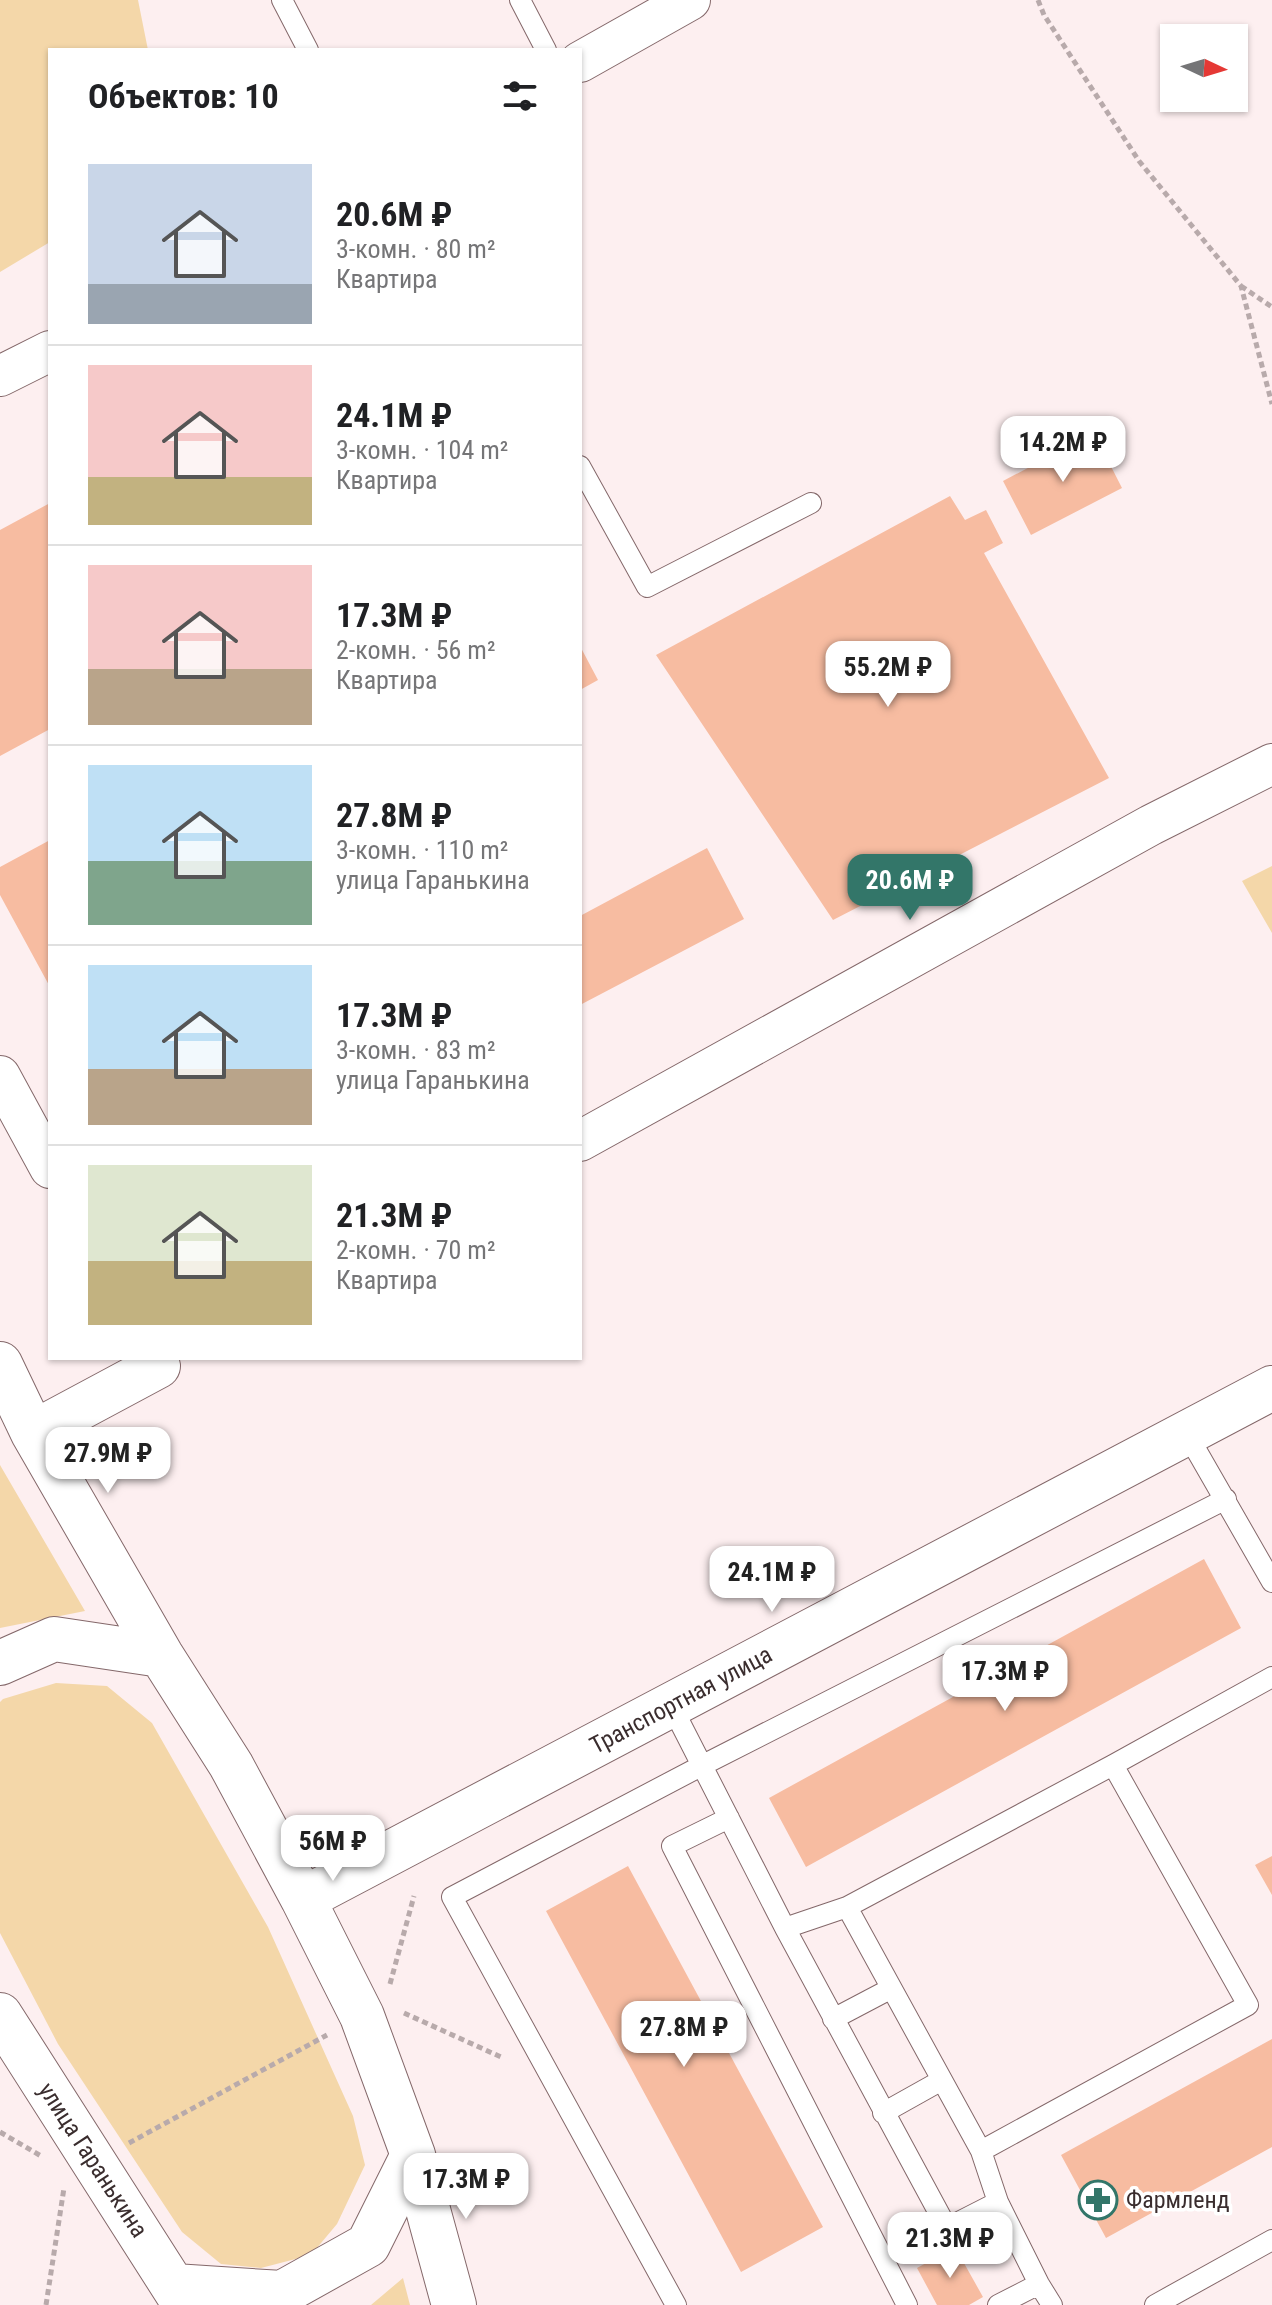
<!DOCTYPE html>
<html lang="ru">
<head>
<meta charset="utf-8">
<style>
	body { margin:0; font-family:"Roboto Condensed",sans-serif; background:#f6f6f6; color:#202124; height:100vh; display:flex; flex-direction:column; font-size:30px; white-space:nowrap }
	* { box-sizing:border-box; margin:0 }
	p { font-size:26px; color:#757577 }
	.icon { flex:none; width:44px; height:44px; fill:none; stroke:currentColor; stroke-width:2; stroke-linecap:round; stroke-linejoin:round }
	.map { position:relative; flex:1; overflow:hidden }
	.drawer { position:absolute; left:48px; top:48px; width:534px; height:1312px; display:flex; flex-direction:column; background:#fff; border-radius:0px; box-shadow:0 2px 6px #0004 }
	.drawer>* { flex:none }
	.needle { width:52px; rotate:94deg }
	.fabs { position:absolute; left:1160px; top:24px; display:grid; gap:16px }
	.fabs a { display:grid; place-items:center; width:88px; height:88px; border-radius:0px; background:#fff; box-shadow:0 2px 6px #0004; font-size:40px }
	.price { position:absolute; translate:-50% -68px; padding:0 18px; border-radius:16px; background:#fff; color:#222; font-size:26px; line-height:52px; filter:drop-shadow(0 2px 4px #0008) }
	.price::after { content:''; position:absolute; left:50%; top:48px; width:24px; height:18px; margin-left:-12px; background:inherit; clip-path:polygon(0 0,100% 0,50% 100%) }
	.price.active { background:#337669; color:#fff }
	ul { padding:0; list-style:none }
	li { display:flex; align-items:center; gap:24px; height:200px; padding:0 40px }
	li+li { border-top:2px solid #e0e0e0 }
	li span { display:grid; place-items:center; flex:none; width:224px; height:160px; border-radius:0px; color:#555 }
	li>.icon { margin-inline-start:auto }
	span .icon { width:96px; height:96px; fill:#fffc; stroke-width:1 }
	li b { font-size:34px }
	h2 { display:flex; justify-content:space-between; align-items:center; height:96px; padding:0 40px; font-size:34px }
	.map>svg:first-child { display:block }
	.green { fill:#f4d7a9 }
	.building { fill:#f7bca1 }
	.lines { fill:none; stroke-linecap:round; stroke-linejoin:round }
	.lane-casing { stroke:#84686a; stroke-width:22 }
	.street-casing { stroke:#84686a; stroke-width:42 }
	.secondary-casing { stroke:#84686a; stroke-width:46 }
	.path { stroke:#b8aaab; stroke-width:5; stroke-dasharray:6 4; stroke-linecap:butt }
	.lane { stroke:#fff; stroke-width:20 }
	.street { stroke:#fff; stroke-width:40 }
	.secondary { stroke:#fff; stroke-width:44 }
	.labels { text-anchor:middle; stroke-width:7; stroke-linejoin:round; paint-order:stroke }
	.street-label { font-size:24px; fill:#3a2d2e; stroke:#fff }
	.poi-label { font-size:24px; fill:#3a2d2e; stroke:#fff; text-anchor:start }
</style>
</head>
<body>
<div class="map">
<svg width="1272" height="2305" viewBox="0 0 1272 2305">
	<rect width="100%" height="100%" fill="#fdeff0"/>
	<path class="green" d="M0,0H138L148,50H50V242L0,272Z
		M1272,866V933L1242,881Z
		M0,1465L85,1611L0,1628Z
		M56,1683L107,1686L152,1723L268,1927L353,2116L365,2165L337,2224L311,2255L261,2268L221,2264L182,2232L58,2044L0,1933V1702L3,1699Z
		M403,2278L410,2305H371Z"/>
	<path class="building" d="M1094,433L1122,488L1031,535L1003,481Z
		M950,496L965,520L986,510L1003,543L984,553L1109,778L833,920L656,655Z
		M50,503V729L0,756V530Z
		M580,646L598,680L580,690Z
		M50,840V987L0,895V867Z
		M707,848L744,919L580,1005V916Z
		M1204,1559L1241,1628L806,1867L769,1798Z
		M1272,1856V1895L1255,1865Z
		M628,1866L823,2227L741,2272L546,1911Z
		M1272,2039V2147L1106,2238L1061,2155Z
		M955,2247L983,2297L969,2305H937L917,2268Z"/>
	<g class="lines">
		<defs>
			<path id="lane" d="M282,0L308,50
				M520,0L546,50
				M580,466L647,587L811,503
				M1187,1434L1272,1582
				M671,1705L785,1928L947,2228L998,2202
				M729,1818L672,1846L907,2305
				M785,1928L847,1907
				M833,2019L890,1989
				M883,2113L942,2080
				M981,2151L1248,2005L1113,1765
				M676,2305L452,1897L701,1766L1226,1499
				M998,2305L1039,2284
				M1052,2305L1039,2284L998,2202L981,2151L847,1907L1113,1765L1272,1677
				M1155,2305L1272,2240"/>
			<path id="street" d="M580,62L690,0
				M0,376L50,351
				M0,1076L50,1168
				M580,1141L1151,825L1272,764"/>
			<path id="secondary" d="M0,1364L33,1433L161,1655L231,1765L303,1899L362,2016L413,2155L454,2305
				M33,1433L158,1366
				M0,1663L54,1639L161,1655
				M303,1899L1272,1388
				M0,2015L185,2305
				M174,2286L282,2293L368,2245L413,2155"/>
		</defs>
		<use href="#lane" class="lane-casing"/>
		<use href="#street" class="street-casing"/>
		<use href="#secondary" class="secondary-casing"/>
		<path class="path" d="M1038,0L1044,15L1139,161L1241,286L1272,404
			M1241,286L1272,307
			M390,1984L414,1896
			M404,2013L501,2057
			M0,2132L41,2156
			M129,2143L327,2035
			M46,2305L64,2188"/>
		<use href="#lane" class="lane"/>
		<use href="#street" class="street"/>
		<use href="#secondary" class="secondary"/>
	</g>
	<defs>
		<symbol id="pharmacy-ring" viewBox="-11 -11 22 22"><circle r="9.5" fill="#fff" stroke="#337669" stroke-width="1.5"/><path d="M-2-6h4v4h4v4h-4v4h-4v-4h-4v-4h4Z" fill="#337669"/></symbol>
	</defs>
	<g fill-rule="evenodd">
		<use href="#pharmacy-ring" x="1076" y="2178" width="44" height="44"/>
	</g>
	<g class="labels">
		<g class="street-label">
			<text transform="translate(681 1700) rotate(-28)" y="8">Транспортная улица</text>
			<text transform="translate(93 2160) rotate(57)" y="8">улица Гаранькина</text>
		</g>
		<g class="poi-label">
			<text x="1126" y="2208">Фармленд</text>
		</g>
	</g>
</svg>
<div class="fabs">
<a><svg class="needle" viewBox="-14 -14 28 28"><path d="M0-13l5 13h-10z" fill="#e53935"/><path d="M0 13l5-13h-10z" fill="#757577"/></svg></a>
</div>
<b class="price" style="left:1063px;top:484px">14.2M ₽</b>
<b class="price" style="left:888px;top:709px">55.2M ₽</b>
<b class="price active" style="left:910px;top:922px">20.6M ₽</b>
<b class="price" style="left:108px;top:1495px">27.9M ₽</b>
<b class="price" style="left:772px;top:1614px">24.1M ₽</b>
<b class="price" style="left:1005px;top:1713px">17.3M ₽</b>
<b class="price" style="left:333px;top:1883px">56M ₽</b>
<b class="price" style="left:684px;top:2069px">27.8M ₽</b>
<b class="price" style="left:466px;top:2221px">17.3M ₽</b>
<b class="price" style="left:950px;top:2280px">21.3M ₽</b>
<section class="drawer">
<h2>Объектов: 10<svg class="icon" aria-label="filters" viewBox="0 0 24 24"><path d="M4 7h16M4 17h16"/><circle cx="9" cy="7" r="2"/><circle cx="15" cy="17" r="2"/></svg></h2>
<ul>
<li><span style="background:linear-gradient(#c9d6e8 75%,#9aa5b1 0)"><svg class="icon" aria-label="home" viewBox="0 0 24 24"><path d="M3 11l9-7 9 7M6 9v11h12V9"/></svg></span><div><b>20.6M ₽</b><p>3-комн. · 80 m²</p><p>Квартира</p></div></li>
<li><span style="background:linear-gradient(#f6c9c9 70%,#c2b280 0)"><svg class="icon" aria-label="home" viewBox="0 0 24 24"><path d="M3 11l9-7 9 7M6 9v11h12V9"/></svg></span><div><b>24.1M ₽</b><p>3-комн. · 104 m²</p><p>Квартира</p></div></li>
<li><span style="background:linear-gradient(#f6c9c9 65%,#b9a48a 0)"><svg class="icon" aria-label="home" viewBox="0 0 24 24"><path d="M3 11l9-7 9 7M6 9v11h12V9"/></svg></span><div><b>17.3M ₽</b><p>2-комн. · 56 m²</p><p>Квартира</p></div></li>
<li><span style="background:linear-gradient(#bfe0f5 60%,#7fa58c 0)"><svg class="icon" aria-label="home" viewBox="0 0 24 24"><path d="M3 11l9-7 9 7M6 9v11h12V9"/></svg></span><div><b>27.8M ₽</b><p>3-комн. · 110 m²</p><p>улица Гаранькина</p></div></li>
<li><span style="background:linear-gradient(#bfe0f5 65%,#b9a48a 0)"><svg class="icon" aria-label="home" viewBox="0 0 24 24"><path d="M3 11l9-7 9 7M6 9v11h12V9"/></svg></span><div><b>17.3M ₽</b><p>3-комн. · 83 m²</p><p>улица Гаранькина</p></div></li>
<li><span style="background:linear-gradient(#dfe7d0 60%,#c2b280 0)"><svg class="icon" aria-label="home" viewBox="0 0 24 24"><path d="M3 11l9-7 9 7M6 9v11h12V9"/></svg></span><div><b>21.3M ₽</b><p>2-комн. · 70 m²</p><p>Квартира</p></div></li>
</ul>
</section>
</div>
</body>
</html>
